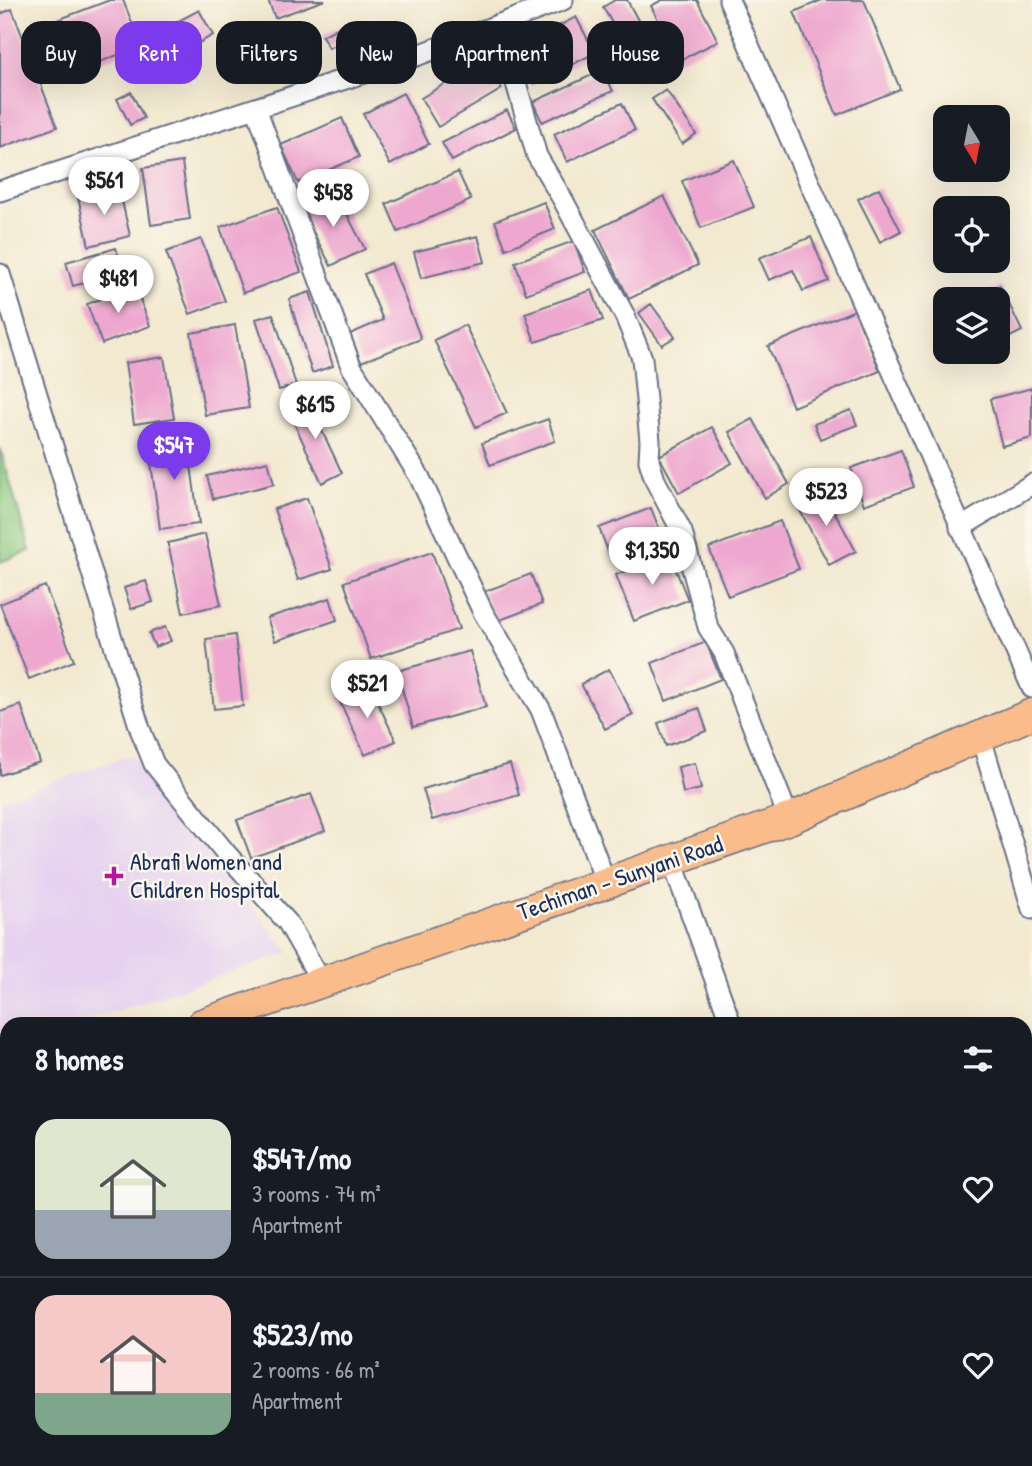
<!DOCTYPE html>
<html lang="en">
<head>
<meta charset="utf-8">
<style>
	body { margin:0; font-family:"Patrick Hand",sans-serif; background:#242831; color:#f1f3f6; height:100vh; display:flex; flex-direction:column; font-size:26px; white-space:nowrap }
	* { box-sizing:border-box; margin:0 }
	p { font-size:23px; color:#9ea1a6 }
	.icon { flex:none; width:38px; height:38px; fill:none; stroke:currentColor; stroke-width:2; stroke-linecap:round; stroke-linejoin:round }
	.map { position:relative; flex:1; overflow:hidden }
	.side { position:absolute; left:0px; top:1017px; width:1032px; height:450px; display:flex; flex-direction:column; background:#171b24; border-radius:21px 21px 0 0; box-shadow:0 7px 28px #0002 }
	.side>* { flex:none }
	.guide { position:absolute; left:21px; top:21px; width:990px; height:63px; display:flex; gap:14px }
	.needle { width:46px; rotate:170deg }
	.buttons { position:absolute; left:933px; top:105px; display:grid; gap:14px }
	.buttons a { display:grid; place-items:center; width:77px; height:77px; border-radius:14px; background:#171b24; box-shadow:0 7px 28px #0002; font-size:35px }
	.price { position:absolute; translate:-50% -60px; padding:0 16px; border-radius:24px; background:#fff; color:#222; font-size:23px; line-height:46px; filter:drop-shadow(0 2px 4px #0008) }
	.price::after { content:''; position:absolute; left:50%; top:42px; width:21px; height:16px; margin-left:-10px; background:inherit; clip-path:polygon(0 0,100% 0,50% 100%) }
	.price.on { background:#7c3aed; color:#fff }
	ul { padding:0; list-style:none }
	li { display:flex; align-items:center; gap:21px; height:175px; padding:0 35px }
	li+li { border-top:2px solid #363941 }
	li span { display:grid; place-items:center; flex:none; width:196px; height:140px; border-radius:21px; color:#555 }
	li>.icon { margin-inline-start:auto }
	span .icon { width:84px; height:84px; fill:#fffc; stroke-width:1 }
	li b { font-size:30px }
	h2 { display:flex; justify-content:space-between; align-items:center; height:84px; padding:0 35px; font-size:30px }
	.pill { padding:0 24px; border-radius:21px; background:#171b24; box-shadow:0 7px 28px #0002; font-size:24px; line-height:63px }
	.pill.on { background:#7c3aed; color:#fff }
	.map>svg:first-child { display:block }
	.built { fill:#e6d2f0 }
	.green { fill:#8ec97f; stroke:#547c6e; stroke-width:2 }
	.building { fill:#eea8d0 }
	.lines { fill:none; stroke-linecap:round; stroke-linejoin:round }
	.lane-casing { stroke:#677086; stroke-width:13 }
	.street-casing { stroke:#677086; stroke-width:23 }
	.primary-casing { stroke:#677086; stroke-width:33 }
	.lane { stroke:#fff; stroke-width:10 }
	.street { stroke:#fff; stroke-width:19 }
	.primary { stroke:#fabc8b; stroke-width:30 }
	.poi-dot { fill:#b5179e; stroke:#fbf7ec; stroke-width:2.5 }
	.labels { text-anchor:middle; stroke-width:5; stroke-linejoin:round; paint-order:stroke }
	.poi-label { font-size:24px; fill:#1b2f5e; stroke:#fbf7ec; text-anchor:start }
	.street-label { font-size:24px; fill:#1b2f5e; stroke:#fbf7ec }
</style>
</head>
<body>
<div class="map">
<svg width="1032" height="1466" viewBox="0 0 1032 1466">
	<rect width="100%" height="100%" fill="#fbf7ec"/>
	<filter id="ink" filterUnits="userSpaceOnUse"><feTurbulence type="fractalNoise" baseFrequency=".0143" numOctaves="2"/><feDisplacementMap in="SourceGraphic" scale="14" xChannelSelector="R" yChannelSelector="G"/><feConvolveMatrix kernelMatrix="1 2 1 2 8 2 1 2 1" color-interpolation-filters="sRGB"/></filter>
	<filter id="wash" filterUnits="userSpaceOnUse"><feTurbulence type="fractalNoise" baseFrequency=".00686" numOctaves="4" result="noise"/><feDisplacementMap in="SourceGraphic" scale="28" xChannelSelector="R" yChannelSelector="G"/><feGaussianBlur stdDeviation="1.57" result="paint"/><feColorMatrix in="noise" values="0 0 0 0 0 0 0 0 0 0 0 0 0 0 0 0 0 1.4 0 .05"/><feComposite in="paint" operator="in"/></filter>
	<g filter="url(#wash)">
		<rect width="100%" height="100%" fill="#f3e9d0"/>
		<path class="built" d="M132,755L289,953L77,1024H7V1047L0,1049V800Z
			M1032,1103V1466H458L469,1460H1026V1107Z"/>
		<path class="green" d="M0,448L30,551L0,562Z"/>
		<g id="blocks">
			<path class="building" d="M110,0H123L141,46L64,76L44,25Z
				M268,0H325L275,18Z
				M615,0H627L663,66L642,77L603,7Z
				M662,0H697L718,41L679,61L651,6Z
				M822,0H864L900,89L837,115L794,12Z
				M12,9L57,127L0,148V14Z
				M199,10L213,35L172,58L158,32Z
				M576,17L595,53L534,84L516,48Z
				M339,27L346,39L329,48L322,36Z
				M485,60L502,89L438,127L421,98Z
				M603,70L613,91L542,122L533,102Z
				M666,90L696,134L682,144L652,99Z
				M131,92L144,118L130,125L117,99Z
				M403,93L429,144L390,165L363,114Z
				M622,103L635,130L567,162L554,134Z
				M507,110L516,128L452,161L442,143Z
				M342,118L359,157L298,183L281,145Z
				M734,160L754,207L701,228L682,181Z
				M182,162L190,219L151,225L143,168Z
				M458,172L471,200L398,232L386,204Z
				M119,188L130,236L89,246L78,197Z
				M879,188L901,231L880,242L858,199Z
				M335,191L365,249L331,266L301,209Z
				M664,196L698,265L629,299L595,230Z
				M544,202L555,229L506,249L495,221Z
				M277,207L301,272L243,293L220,227Z
				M478,236L485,262L421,278L414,252Z
				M811,237L829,281L803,291L793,270L769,280L759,258Z
				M201,239L225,301L190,314L166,252Z
				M574,241L585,272L526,294L515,262Z
				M116,248L123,272L73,286L66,262Z
				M391,263L421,339L361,362L350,334L383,320L364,274Z
				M1000,285L1022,331L998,343V299H970Z
				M135,286L150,326L102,344L87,304Z
				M592,290L603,320L535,342L525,313Z
				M310,292L333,366L312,373L289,299Z
				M651,304L675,337L662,345L639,313Z
				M855,310L880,371L793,407L768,346Z
				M273,314L296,385L279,390L256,319Z
				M235,325L249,408L205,415L191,333Z
				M465,325L507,413L476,427L434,340Z
				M164,357L174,418L134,424L125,363Z
				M1032,388V438L1002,446L990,399Z
				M307,399L342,473L322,483L287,408Z
				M851,410L857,425L820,439L814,424Z
				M548,419L555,441L490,465L482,443Z
				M753,419L789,484L765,498L729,432Z
				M712,427L732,463L679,493L659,456Z
				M187,436L199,524L160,529L148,441Z
				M901,450L914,487L864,505L851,468Z
				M268,461L274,484L213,499L207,476Z
				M823,491L856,551L829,565L797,505Z
				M307,498L332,569L298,580L274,509Z
				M651,508L662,536L610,556L599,528Z
				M780,521L799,569L728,596L709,548Z
				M205,534L221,605L183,613L168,543Z
				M432,552L459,629L371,659L344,582Z
				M669,553L688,600L634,621L616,575Z
				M531,574L542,604L495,622L483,592Z
				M146,581L153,602L131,609L124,588Z
				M45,586L74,661L29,679L0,604Z
				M330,598L337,620L275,641L267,618Z
				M165,627L171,641L155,647L149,633Z
				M235,635L243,706L214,709L206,639Z
				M706,642L721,679L666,701L652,663Z
				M470,651L486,707L413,727L397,671Z
				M609,669L633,715L605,729L581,684Z
				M369,684L396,741L365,755L338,698Z
				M21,705L40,762L0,775V712Z
				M699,708L707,731L666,746L658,723Z
				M695,763L701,789L683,793L678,767Z
				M510,764L519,795L432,820L423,789Z
				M311,794L325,831L251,858L237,820Z
				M623,1460H672L663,1466H623L620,1461Z
				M733,1460H785L775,1466H724Z
				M854,1460H886L890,1466H859Z"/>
		</g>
	</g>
	<g filter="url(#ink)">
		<use href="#blocks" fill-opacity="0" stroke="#677086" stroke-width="2"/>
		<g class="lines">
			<defs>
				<path id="lane" d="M1026,1422L1032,1419
					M829,1460L834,1466
					M583,1466L594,1460
					M697,1466L707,1460
					M811,1466L822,1460
					M910,1466L912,1460"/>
				<path id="street" d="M729,0L1032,688
					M499,24L537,156L563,200L625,316L642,358L650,441L649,461L655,480L682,532L708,627L724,653L789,819
					M256,108L351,366L419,476L483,612L541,710L606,883
					M0,191L416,56L563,0
					M0,274L140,729L154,764L225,852L288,923L321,981
					M960,528L1032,484
					M981,738L1032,909
					M672,861L731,1024
					M1026,1095L1032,1091
					M265,1460L268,1466
					M444,1466L455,1460"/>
				<path id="primary" d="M202,1024L789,819L1032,714
					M0,1107L7,1102"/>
			</defs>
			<use href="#lane" class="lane-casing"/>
			<use href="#street" class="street-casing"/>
			<use href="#primary" class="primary-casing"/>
			<use href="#lane" class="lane"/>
			<use href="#street" class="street"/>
			<use href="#primary" class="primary"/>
		</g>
	</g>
	<path class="poi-dot" d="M110.5 865.5h7v7h7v7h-7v7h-7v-7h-7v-7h7z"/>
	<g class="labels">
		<g class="poi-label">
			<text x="130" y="870">Abrafi Women and<tspan x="130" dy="28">Children Hospital</tspan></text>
		</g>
		<g class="street-label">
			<text transform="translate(620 878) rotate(-19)" y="8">Techiman - Sunyani Road</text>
		</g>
	</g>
</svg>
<div class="buttons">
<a><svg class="needle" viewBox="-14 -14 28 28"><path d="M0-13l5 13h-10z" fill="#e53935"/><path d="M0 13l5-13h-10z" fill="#9ea1a6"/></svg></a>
<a><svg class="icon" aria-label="locate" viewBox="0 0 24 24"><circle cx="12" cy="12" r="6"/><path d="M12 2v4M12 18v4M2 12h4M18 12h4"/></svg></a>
<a><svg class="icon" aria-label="layers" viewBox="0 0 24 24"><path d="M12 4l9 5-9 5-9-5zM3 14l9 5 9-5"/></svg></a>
</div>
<b class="price" style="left:104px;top:217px">$561</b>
<b class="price" style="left:333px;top:229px">$458</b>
<b class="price" style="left:118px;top:315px">$481</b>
<b class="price" style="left:315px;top:441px">$615</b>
<b class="price on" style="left:174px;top:482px">$547</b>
<b class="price" style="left:826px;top:528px">$523</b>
<b class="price" style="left:652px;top:587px">$1,350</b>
<b class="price" style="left:367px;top:720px">$521</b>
<div class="guide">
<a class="pill">Buy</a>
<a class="pill on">Rent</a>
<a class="pill">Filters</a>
<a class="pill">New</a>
<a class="pill">Apartment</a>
<a class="pill">House</a>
</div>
<section class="side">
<h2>8 homes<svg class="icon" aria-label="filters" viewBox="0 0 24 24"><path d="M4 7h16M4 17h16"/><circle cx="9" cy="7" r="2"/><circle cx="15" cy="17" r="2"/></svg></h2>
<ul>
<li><span style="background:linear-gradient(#dfe7d0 65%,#9aa5b1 0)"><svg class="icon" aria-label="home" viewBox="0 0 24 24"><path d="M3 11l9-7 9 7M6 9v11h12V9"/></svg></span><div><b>$547/mo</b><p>3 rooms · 74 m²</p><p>Apartment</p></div><svg class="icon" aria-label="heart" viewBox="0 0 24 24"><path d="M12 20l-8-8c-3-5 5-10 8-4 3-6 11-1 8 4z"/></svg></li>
<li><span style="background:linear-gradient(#f6c9c9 70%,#7fa58c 0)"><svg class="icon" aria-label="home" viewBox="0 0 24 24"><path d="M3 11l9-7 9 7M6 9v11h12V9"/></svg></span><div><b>$523/mo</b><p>2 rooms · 66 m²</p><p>Apartment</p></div><svg class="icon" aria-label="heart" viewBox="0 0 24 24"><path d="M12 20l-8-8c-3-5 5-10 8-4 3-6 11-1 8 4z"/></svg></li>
</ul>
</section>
</div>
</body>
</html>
